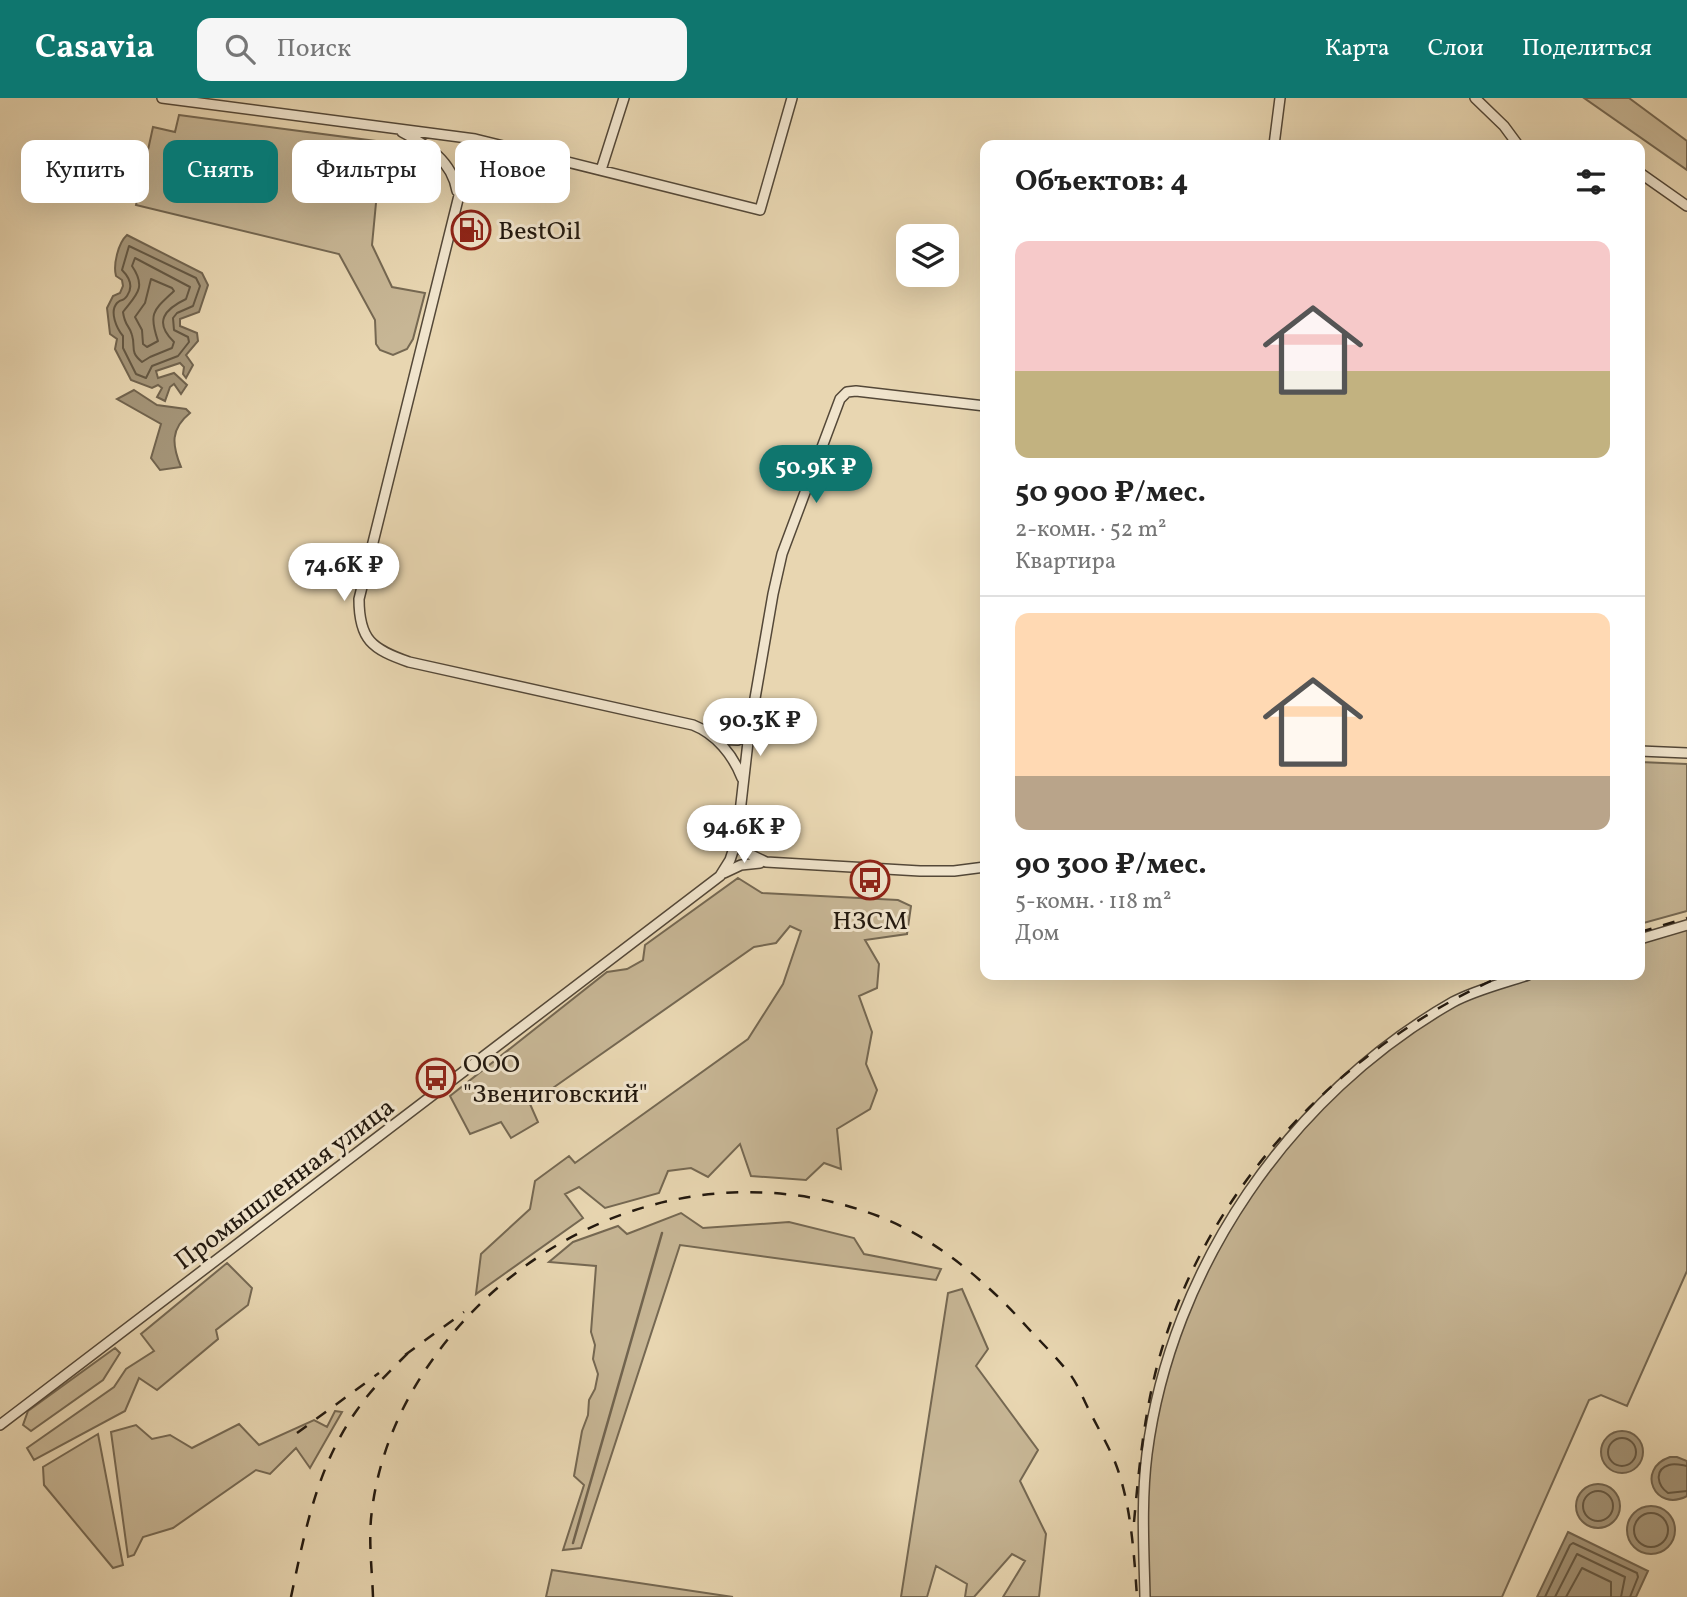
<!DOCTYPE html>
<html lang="ru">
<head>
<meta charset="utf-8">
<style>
	body { margin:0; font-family:Vollkorn,serif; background:#f6f6f6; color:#222; height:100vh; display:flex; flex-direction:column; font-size:26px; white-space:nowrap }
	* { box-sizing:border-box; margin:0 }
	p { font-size:23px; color:#767676 }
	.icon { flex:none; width:38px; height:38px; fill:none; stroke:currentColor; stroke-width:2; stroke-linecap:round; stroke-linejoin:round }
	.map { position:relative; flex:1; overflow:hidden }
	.side { position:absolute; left:980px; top:42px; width:665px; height:840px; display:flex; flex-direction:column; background:#fff; border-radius:14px; box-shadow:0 7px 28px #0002 }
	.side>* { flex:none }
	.hud { position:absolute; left:21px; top:42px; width:665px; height:63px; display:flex; gap:14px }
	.controls { position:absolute; left:896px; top:126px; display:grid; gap:14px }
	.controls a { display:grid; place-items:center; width:63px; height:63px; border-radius:14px; background:#fff; box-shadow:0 7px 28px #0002; font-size:35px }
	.price { position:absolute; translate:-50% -60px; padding:0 16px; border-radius:24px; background:#fff; color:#222; font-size:23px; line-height:46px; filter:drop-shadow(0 2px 4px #0008) }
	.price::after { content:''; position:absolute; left:50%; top:42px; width:21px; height:16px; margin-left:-10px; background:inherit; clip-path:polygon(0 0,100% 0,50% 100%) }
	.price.active { background:#0f766e; color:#fff }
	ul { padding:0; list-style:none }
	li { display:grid; align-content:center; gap:14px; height:371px; padding:0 35px }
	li+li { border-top:2px solid #e0e0e0 }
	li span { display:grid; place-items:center; height:217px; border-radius:14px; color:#555 }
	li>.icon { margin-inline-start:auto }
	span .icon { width:126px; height:126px; fill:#fffc; stroke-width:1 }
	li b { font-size:30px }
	h2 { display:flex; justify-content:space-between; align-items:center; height:84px; padding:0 35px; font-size:30px }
	.pill { padding:0 24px; border-radius:14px; background:#fff; box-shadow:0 7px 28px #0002; font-size:24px; line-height:63px }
	.pill.active { background:#0f766e; color:#fff }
	header { display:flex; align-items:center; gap:42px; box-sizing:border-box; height:98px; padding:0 35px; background:#0f766e; color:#fff }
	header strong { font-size:33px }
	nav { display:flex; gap:38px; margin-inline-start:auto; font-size:24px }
	.search { width:490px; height:63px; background:#f6f6f6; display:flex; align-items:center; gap:18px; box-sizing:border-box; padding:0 24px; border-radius:14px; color:#767676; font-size:26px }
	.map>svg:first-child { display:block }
	.green { fill:#c7b695; stroke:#756852; stroke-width:2 }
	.water { fill:#a5967a; stroke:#71644f; stroke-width:2 }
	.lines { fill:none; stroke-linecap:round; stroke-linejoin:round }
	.shore { stroke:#645844; stroke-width:2 }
	.stream { stroke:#71644f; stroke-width:2.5 }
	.minor-casing { stroke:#544838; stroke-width:12 }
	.minor { stroke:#f0e4cc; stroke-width:9 }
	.rail { stroke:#23190f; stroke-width:2.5; stroke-dasharray:12 12; stroke-linecap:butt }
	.labels { text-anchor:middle; stroke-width:6; stroke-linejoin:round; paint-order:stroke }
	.poi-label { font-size:26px; fill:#23190f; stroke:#f0e4cc; text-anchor:start }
	.street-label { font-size:26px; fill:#23190f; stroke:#f0e4cc }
</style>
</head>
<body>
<header>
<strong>Casavia</strong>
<div class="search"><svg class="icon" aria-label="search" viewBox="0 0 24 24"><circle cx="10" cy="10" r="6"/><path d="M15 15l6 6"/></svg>Поиск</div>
<nav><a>Карта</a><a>Слои</a><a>Поделиться</a></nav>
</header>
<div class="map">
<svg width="1687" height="1499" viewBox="0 0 1687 1499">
	<rect width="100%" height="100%" fill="#e8d6b1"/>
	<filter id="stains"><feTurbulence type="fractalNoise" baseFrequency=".00286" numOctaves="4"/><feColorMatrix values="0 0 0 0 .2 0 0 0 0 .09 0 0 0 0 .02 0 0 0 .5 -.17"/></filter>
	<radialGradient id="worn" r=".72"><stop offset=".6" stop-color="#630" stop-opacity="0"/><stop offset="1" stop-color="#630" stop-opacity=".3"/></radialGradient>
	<path class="green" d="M1584,0H1629L1687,43V72Z
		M179,17L383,44V54L412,63L410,70L380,63L372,147L392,189L425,195L413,241L407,251L393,257L380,252L376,246L375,222L339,156L136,107L153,29L175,34Z
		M1640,664L1687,666V813L1640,826Z
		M738,780L762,795L898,802L911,808L907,836L865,842L879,866L877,890L859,898L872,934L866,966L877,992L870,1011L837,1031L841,1071L824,1065L806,1082L751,1078L740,1046L708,1079L691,1070L668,1073L659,1095L605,1110L579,1089L565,1096L583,1120L476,1196L481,1156L530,1111L535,1083L569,1058L575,1065L748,941L783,886L801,833L790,828L776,845L754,849L530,1006L538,1024L511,1040L501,1024L470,1036L450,998L607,874L627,871L643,862L645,847Z
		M1687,827V1173L1627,1308L1601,1297L1589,1302L1502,1499H1145L1143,1411L1164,1270L1193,1190L1247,1094L1352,977L1455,903L1528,877H1640V841Z
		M681,1115L703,1130L789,1124L854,1140L864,1156L941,1171L936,1182L680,1147L581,1450L563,1452L584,1387L574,1378L582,1333L588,1317L589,1302L595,1291L598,1276L593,1261L595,1247L591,1234L596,1168L549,1164L573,1144L618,1128L627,1136Z
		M227,1165L252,1190L248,1207L216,1232L218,1241L157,1292L139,1280L125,1313L34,1362L27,1350L114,1289L126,1271L154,1253L141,1236Z
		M962,1191L988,1251L976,1268L1038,1352L1020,1383L1046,1436L1039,1499H1003L1025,1463L1012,1456L974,1499H965L967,1486L936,1468L927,1499H901L948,1195Z
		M115,1250L120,1255L103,1282L31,1333L23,1327L28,1313Z
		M335,1313L342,1314L310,1370L296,1350L270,1376L256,1372L173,1430L143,1439L134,1457L128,1459L111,1334L136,1327L152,1341L170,1337L192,1350L239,1326L259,1347L314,1322L327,1329Z
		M98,1336L123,1467L113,1470L44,1387L43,1369Z
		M552,1472L733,1499H546Z"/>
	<path class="water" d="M127,137L202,175L208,187L199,214L180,221V228L197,235L198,243L186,257L193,267L186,280L183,276L184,269L180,265L156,273L158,280L174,275L187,287L181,296L174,286L170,289L165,303L157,299L162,290L158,287L152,290L131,282L115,251L117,241L110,236L107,210L113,198L120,195L123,188L122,182L116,178C113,167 118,145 127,137Z
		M134,292L157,307L186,311L190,315C170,331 172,347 181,369L160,372L151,360L161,326L117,301Z
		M1601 1354a21 21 0 1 1 42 0a21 21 0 1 1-42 0Z
		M1670,1359H1677L1687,1363V1398C1655,1415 1635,1371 1670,1359Z
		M1576 1408a22 22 0 1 1 44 0a22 22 0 1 1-44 0Z
		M1627 1432a24 24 0 1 1 48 0a24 24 0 1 1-48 0Z
		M1568,1434L1648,1473L1636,1499H1537Z"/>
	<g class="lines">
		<path class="shore" d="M129,148L196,180L200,188L193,208L177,215L173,220L174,232L188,239L189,244L178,258L152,268L146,280L136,276L123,250V238C117,231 109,214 117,205C123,199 122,205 127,198C134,188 129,179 122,172Z
			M135,160L190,189L186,201C165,211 153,224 174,244L172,250L150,259L142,264C129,253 136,250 132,237C129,226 125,229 123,214C136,197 147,190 132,168Z
			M151,181L172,190L174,193C154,212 148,214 158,243L147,249L143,246L142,232L135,219L145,205Z
			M1608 1354a14 14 0 1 1 28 0a14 14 0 1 1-28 0Z
			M1687,1368C1681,1367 1675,1365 1669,1367C1653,1372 1658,1388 1668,1395L1687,1393
			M1583 1408a15 15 0 1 1 30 0a15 15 0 1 1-30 0Z
			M1634 1432a17 17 0 1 1 34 0a17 17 0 1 1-34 0Z
			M1545,1499L1570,1447L1573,1445L1637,1475L1638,1479L1630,1499
			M1555,1499L1577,1456L1625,1479L1621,1499
			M1566,1499L1582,1470L1611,1484V1499"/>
		<path class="stream" d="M573,1445L662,1135"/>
		<defs>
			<path id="minor" d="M162,0L475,41L760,112L792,0
				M1475,0L1504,28L1518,47
				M402,34C427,47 452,63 457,93
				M475,41L470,53L359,501C359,542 372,551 409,564L693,627C716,636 733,657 742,680
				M1274,47L1280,0
				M601,72L624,0
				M1640,75L1687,108
				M716,641L738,642L749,635
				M1640,653L1687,655
				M737,741L743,753L766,764L920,773H954L985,769
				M724,775L741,767L760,765
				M1640,841L1687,827
				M0,1327L720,778L730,762L737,741L749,635L773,496L782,456L840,301L847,294L856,293L985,308
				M1145,1499C1144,1452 1141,1404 1147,1356C1171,1170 1290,997 1453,904C1475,892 1504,885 1528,877"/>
		</defs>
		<use href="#minor" class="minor-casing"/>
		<use href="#minor" class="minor"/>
		<path class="rail" d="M1640,834L1687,820
			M405,1257L464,1214
			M297,1335L379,1275
			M1134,1424C1140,1359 1146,1295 1168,1232C1222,1073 1351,944 1504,877
			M291,1499C305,1433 317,1368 357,1312C372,1290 392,1271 411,1252
			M373,1499C372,1470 368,1440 372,1412C382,1332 424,1261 480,1206C586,1103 738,1065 878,1118C935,1140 987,1184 1027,1229C1041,1244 1056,1259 1069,1275C1078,1286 1083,1301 1090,1314C1098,1330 1108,1347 1115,1364C1131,1405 1134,1455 1137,1499"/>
	</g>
	<defs>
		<symbol id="fuel-ring" viewBox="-11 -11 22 22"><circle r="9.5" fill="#f0e4cc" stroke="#8f2418" stroke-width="1.5"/><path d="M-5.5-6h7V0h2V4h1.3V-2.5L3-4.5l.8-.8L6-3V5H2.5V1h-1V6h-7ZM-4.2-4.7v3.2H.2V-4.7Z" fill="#8f2418"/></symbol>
		<symbol id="bus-ring" viewBox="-11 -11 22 22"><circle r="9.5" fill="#f0e4cc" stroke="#8f2418" stroke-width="1.5"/><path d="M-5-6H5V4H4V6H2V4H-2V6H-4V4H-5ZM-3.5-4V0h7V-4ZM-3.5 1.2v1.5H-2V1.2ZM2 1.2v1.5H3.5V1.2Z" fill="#8f2418"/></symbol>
	</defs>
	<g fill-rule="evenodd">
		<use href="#fuel-ring" x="449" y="110" width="44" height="44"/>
		<use href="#bus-ring" x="848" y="760" width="44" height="44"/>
		<use href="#bus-ring" x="414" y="958" width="44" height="44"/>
	</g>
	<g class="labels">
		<g class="poi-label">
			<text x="498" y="141">BestOil</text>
			<text x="870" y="831" text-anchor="middle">НЗСМ</text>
			<text x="463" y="974">ООО<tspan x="463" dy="30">"Звениговский"</tspan></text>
		</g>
		<g class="street-label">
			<text transform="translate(284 1085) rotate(-37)" y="9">Промышленная улица</text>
		</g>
	</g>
	<rect width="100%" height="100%" filter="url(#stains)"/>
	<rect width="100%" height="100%" fill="url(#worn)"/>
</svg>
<div class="controls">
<a><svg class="icon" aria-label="layers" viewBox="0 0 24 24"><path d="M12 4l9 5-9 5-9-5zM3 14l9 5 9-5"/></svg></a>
</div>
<b class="price active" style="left:816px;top:407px">50.9K ₽</b>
<b class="price" style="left:344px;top:505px">74.6K ₽</b>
<b class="price" style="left:760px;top:660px">90.3K ₽</b>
<b class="price" style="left:744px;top:767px">94.6K ₽</b>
<div class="hud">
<a class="pill">Купить</a>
<a class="pill active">Снять</a>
<a class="pill">Фильтры</a>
<a class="pill">Новое</a>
</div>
<section class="side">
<h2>Объектов: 4<svg class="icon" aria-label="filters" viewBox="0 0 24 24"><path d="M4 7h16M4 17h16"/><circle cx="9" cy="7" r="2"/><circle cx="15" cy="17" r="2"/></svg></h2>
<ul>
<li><span style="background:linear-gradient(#f6c9c9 60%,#c2b280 0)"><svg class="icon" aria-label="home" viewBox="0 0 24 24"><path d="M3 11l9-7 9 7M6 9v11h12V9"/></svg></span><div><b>50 900 ₽/мес.</b><p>2-комн. · 52 m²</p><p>Квартира</p></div></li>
<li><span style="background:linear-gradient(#ffd9b3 75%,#b9a48a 0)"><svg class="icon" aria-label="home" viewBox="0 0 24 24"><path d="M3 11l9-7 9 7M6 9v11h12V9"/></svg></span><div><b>90 300 ₽/мес.</b><p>5-комн. · 118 m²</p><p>Дом</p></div></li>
</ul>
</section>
</div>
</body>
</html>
